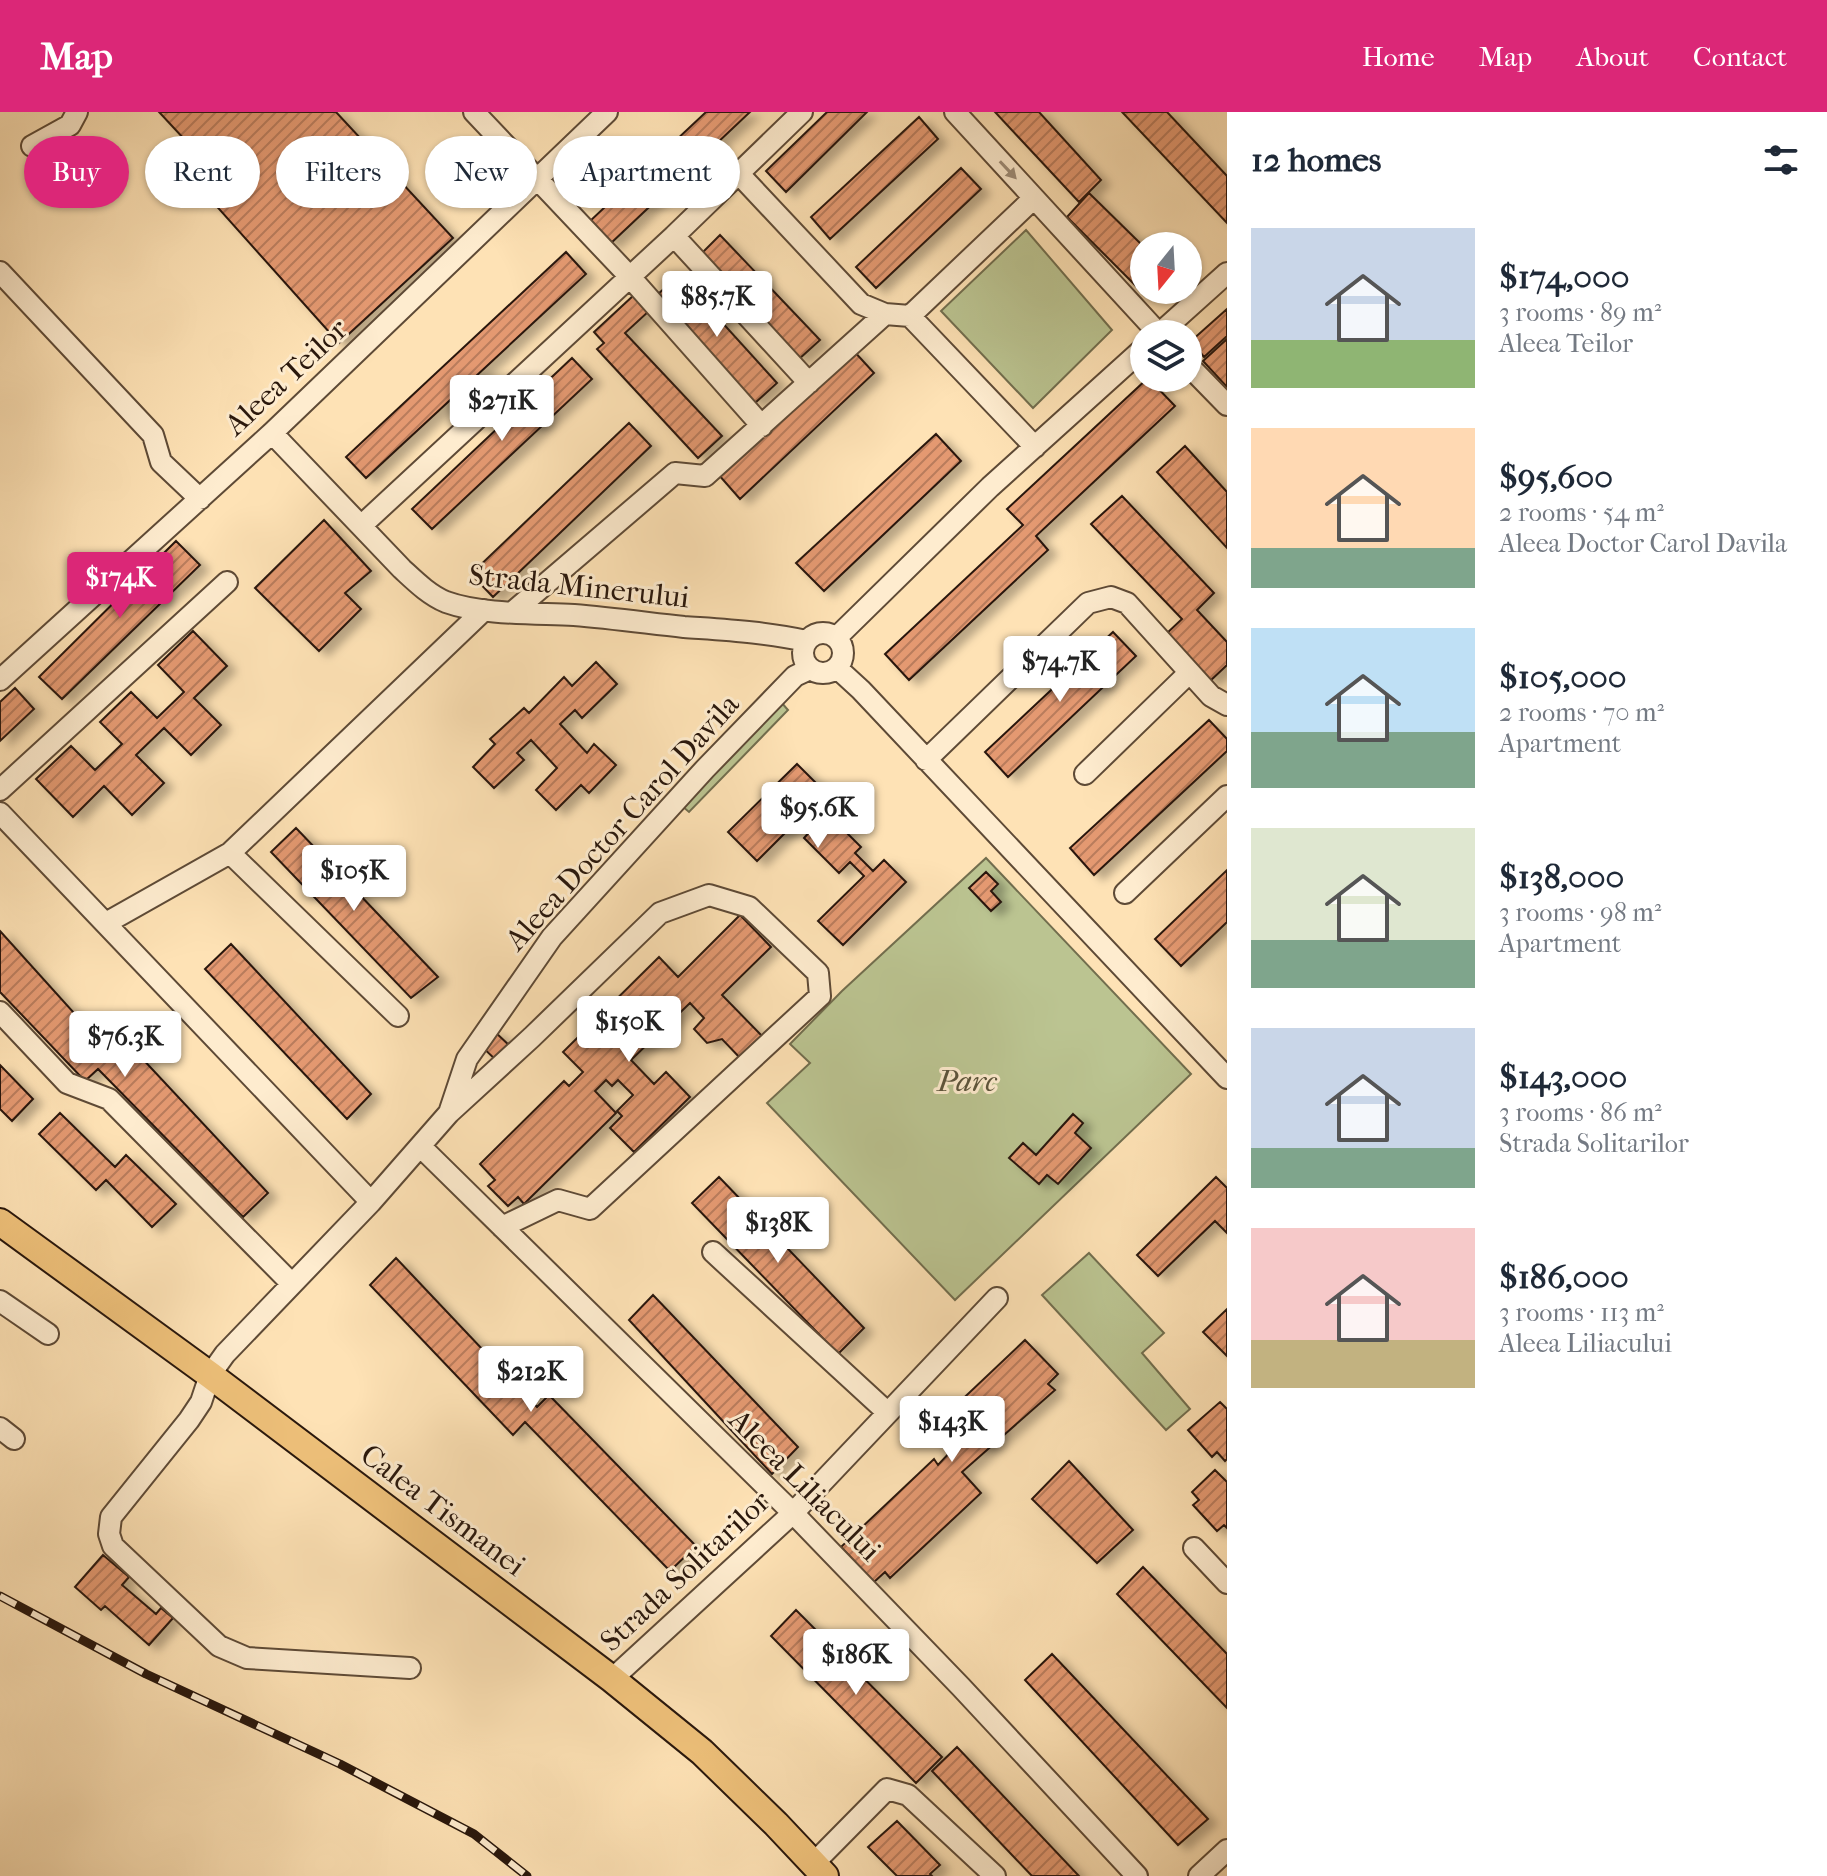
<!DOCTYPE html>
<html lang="en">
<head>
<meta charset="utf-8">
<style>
	body { margin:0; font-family:"IM FELL French Canon",serif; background:#f2f2f3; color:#1f2937; height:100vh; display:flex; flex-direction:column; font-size:30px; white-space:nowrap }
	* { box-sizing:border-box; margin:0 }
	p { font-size:26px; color:#747a83 }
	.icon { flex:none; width:44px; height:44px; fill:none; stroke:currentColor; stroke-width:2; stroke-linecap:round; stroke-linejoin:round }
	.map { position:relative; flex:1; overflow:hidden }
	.panel { display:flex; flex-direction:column; background:#fff; width:600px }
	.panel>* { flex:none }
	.top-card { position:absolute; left:24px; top:24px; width:760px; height:72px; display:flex; gap:16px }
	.needle { width:52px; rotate:198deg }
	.tools { position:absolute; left:1130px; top:120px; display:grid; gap:16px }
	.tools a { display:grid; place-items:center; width:72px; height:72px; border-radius:50%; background:#fff; box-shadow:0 2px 6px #0004; font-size:40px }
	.price { position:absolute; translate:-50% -68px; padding:0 18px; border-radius:8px; background:#fff; color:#222; font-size:26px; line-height:52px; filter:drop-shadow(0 2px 4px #0008) }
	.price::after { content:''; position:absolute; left:50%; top:48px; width:24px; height:18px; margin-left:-12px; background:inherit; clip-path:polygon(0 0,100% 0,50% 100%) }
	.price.on { background:#db2777; color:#fff }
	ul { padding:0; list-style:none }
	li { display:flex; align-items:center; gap:24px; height:200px; padding:0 24px }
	li span { display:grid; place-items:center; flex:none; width:224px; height:160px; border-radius:0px; color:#555 }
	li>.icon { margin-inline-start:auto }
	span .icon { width:96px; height:96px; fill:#fffc; stroke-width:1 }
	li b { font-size:34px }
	h2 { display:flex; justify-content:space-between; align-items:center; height:96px; padding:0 24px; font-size:34px }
	.tag { padding:0 28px; border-radius:36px; background:#fff; box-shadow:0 2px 6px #0004; font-size:28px; line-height:72px }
	.tag.on { background:#db2777; color:#fff }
	header { display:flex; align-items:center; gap:48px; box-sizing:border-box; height:112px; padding:0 40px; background:#db2777; color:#fff }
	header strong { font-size:38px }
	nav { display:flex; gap:44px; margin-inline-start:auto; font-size:28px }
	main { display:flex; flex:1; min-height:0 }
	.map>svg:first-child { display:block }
	.green { fill:#bbc491; stroke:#726e4e; stroke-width:2 }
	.building { fill:url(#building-hatch); stroke:#29170c; stroke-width:2; filter:url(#shadow) }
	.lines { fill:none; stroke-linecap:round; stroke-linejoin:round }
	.minor-casing { stroke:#5e4a36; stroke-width:24 }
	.major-casing { stroke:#29170c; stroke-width:30 }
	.minor { stroke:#feeccf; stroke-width:20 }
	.major { stroke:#efc17a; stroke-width:26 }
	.rail-casing { stroke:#29170c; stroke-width:9 }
	.rail { stroke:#feeccf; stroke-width:6; stroke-dasharray:18; stroke-linecap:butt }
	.oneway { fill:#9e8c77 }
	.labels { text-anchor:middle; stroke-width:6; stroke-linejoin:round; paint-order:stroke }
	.street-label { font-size:30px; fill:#29170c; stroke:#feeccf }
	.park-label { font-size:30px; font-style:italic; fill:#5c543b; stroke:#feeccf }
</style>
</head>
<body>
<header>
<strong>Map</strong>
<nav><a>Home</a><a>Map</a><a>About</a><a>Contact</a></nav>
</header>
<main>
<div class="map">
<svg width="1227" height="1764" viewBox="0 0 1227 1764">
	<defs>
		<pattern id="building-hatch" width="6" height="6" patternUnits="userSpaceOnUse" patternTransform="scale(2)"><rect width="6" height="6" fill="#e49971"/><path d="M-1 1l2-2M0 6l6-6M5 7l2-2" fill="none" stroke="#b97c5b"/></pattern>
		<filter id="shadow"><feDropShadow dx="9" dy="5" stdDeviation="4" flood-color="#0004"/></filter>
	</defs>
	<rect width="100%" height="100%" fill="#fee2b5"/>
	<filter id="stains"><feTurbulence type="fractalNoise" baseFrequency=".0025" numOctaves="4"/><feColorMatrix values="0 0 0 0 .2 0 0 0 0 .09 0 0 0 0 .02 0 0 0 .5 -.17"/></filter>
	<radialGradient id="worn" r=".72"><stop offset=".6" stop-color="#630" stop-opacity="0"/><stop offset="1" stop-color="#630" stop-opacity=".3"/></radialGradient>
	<path class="green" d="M1026,118L1112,218L1033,296L941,199Z
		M781,590L788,598L689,700L682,694Z
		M986,746L1191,962L955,1188L767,991L810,951L790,932L842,879Z
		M1089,1141L1164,1221L1142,1241L1190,1297L1166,1318L1042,1183Z"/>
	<path class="building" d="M159,0H336L453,126L339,231L211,88L212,57Z
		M706,0H750L610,132L589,110Z
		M827,0H867L786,80L766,59Z
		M995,0H1039L1101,68L1079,90Z
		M1122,0H1167L1227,64V111Z
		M919,5L938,27L830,127L811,105Z
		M961,56L981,77L876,176L856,155Z
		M1089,81L1144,135V176L1141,179L1067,105Z
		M720,123L820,228L799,247L699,144Z
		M566,140L586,162L366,366L346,345Z
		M679,163L777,271L755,291L657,183Z
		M634,183L649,199L625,221L722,324L698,346L597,237L604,231L594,220Z
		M1227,197V224L1204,245L1191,229Z
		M1227,227V275L1203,249Z
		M852,237L874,261L740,387L718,362Z
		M572,246L592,267L432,417L412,397Z
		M1148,266L1175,294L1036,424L1048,438L909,568L885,542L1023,413L1007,397Z
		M629,311L651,334L493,485L471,462Z
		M936,322L961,349L824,479L796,451Z
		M1185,334L1227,380V436L1157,360Z
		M1122,384L1214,481L1197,498L1227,530V553L1210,569L1166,522L1182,507L1091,412Z
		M324,408L371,459L345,481L361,497L319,539L255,476Z
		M176,429L200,453L62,587L39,565Z
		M193,519L227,554L194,586L221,613L191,643L164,616L136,643L164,671L132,703L104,674L73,705L36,667L71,634L95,658L122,632L100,610L131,580L157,606L184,580L158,553Z
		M1113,520L1136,544L1008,665L985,640Z
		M596,550L617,572L582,606L575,598L560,612L587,641L594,632L616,653L589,681L581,673L556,698L536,678L557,656L531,628L517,641L524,648L494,676L473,655L495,632L490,627L524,596L529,601L564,565L572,574Z
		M15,576L34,597L0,629V590Z
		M1209,608L1227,627V639L1094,763L1070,736Z
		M797,652L824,679L808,695L825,712L832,706L861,735L855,741L873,759L884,748L906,770L843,833L818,809L864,764L850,750L839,761L804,726L813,716L801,705L757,749L728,720Z
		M296,716L438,865L411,886L271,740Z
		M1227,758V810L1181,854L1155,827Z
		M986,760L998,772L991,779L1001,790L991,799L969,776Z
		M740,803L771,835L722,883L764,926L742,948L722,927L707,931L694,917L704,906L690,891L631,948L654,972L666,960L690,985L634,1040L610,1016L622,1004L617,999L633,983L618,968L612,974L606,968L595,979L616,1001L524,1092L518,1085L508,1094L488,1074L495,1068L480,1052L564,969L569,974L583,960L563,940L659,845L678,865Z
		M0,819L111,942L124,927L268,1081L243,1105L98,957L85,969L0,880Z
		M231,832L371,982L347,1007L205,857Z
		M493,918L513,937L498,950L479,932Z
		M0,953L33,987L12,1009L0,997Z
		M60,1001L115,1055L126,1043L176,1092L152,1115L106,1068L96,1078L39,1022Z
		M1073,1002L1083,1011L1075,1021L1091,1036L1058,1072L1047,1063L1039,1072L1009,1046L1023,1031L1036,1043Z
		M719,1065L864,1216L838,1242L692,1091Z
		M1216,1065L1227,1076V1121L1215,1109L1158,1164L1137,1143Z
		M396,1146L537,1295L549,1283L696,1434L670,1459L525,1310L513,1323L370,1173Z
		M653,1183L798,1335L772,1362L629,1208Z
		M1227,1197V1244L1203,1220Z
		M1025,1228L1058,1262L1048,1272L1055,1278L962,1360L981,1381L890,1466L885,1460L874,1470L841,1435L934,1347L938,1353L953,1337L933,1315Z
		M1220,1290L1227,1297V1347L1225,1349L1217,1340L1212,1345L1188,1318Z
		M1069,1349L1133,1418L1097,1451L1032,1387Z
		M1215,1358L1227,1370V1416L1224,1413L1217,1419L1193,1393L1199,1388L1192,1380Z
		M103,1443L129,1465L122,1473L156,1502L161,1496L173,1506L149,1533L105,1494L101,1498L75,1475Z
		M1143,1455L1227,1542V1596L1117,1482Z
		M796,1498L942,1645L916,1671L771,1524Z
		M1052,1542L1208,1707L1178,1733L1025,1568Z
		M957,1635L1079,1764H1032L932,1659Z
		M897,1709L940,1753L930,1762L932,1764H897L868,1735Z"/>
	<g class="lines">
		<defs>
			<path id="minor" d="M474,0L630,165L762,314
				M955,0L1159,222
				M32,34L70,13L77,0
				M739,62L861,192L885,202L910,204L1035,335
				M674,124L809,271
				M0,160L153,323L161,350L200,387
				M910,204L1034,86
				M1159,222L1227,161
				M1188,253L1227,293
				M272,321L402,457C415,469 429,483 446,490C482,503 535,501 574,503C611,506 647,511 684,515C725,518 766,520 806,529
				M361,414L674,124L802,0
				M514,499L675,361L705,364L885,202
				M803 541a20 20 0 1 1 40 0a20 20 0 1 1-40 0Z
				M836,526L990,375L1144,236
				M837,556L861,578L1227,966
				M0,568L272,321L607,0
				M926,648L1088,491L1111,485L1127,491L1211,584L1227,593
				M1085,662L1189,561
				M0,678L227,470
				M0,701L371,1090
				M230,741L398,904
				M1125,781L1227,684
				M106,811L230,741L484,498
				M0,900L67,971L109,987L292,1172
				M450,998L467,947L552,825L705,657L795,564L810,557
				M421,1035L793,1401L961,1575L1137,1764
				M713,1140L888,1301
				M0,1189L48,1222
				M0,1316L14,1327
				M1194,1436L1227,1471
				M410,1556L247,1546L219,1534L113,1434L109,1422L111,1405L189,1308L201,1290L210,1263L225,1242L371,1090L449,1001L532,925L660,801L709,783L749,795L818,861L820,884L590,1097L558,1088L502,1115
				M612,1567L793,1401L997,1186
				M814,1751L887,1677L908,1683L995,1764
				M1199,1764L1227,1738"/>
			<path id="major" d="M0,1110L210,1263L612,1567L702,1640L776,1712L825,1764"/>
		</defs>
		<use href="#minor" class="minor-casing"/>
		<use href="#major" class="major-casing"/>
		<use href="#minor" class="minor"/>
		<use href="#major" class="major"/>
		<defs>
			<path id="rail" d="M0,1484L146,1562L340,1652L474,1722L527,1764"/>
		</defs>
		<use href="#rail" class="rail-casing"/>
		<use href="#rail" class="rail"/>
	</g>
	<defs><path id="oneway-solid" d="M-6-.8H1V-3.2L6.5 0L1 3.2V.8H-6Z" transform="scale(2)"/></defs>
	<use class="oneway" href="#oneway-solid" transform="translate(1008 58) rotate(47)"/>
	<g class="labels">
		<g class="street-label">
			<text transform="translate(286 265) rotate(-43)" y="10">Aleea Teilor</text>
			<text transform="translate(579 474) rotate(6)" y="10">Strada Minerului</text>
			<text transform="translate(622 710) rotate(-48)" y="10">Aleea Doctor Carol Davila</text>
			<text transform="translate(805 1373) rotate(45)" y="10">Aleea Liliacului</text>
			<text transform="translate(443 1398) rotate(37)" y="10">Calea Tismanei</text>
			<text transform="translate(685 1459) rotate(-43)" y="10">Strada Solitarilor</text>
		</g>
		<g class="park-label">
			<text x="967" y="979">Parc</text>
		</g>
	</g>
	<rect width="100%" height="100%" filter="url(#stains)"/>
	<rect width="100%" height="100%" fill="url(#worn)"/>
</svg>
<div class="tools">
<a><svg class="needle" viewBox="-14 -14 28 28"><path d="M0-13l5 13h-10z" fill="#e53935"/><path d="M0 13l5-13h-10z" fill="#747a83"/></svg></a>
<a><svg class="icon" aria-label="layers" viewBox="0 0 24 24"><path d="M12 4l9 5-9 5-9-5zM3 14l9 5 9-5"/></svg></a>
</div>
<b class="price" style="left:717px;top:227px">$85.7K</b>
<b class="price" style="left:502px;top:331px">$271K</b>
<b class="price on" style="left:120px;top:508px">$174K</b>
<b class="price" style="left:1060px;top:592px">$74.7K</b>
<b class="price" style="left:818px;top:738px">$95.6K</b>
<b class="price" style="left:354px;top:801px">$105K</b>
<b class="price" style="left:629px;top:952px">$150K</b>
<b class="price" style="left:125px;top:967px">$76.3K</b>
<b class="price" style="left:778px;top:1153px">$138K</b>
<b class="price" style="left:531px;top:1302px">$212K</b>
<b class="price" style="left:952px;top:1352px">$143K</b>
<b class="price" style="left:856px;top:1585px">$186K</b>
<div class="top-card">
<a class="tag on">Buy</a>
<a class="tag">Rent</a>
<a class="tag">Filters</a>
<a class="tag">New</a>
<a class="tag">Apartment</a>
</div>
</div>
<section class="panel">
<h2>12 homes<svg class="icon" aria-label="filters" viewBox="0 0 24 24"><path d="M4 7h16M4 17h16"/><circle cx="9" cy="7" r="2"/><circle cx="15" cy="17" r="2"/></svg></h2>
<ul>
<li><span style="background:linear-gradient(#c9d6e8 70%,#8fb573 0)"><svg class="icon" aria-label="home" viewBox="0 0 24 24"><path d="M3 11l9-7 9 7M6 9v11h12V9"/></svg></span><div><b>$174,000</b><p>3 rooms · 89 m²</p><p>Aleea Teilor</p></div></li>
<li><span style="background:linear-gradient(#ffd9b3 75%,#7fa58c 0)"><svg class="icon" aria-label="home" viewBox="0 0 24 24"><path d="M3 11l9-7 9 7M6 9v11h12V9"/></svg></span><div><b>$95,600</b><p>2 rooms · 54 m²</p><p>Aleea Doctor Carol Davila</p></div></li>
<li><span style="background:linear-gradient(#bfe0f5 65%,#7fa58c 0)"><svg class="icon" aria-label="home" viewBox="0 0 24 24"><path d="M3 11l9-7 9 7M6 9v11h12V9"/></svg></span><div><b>$105,000</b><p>2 rooms · 70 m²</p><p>Apartment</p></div></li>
<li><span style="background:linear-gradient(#dfe7d0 70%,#7fa58c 0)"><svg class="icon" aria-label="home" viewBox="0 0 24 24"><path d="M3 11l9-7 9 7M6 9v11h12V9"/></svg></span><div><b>$138,000</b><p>3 rooms · 98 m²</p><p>Apartment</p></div></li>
<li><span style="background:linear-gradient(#c9d6e8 75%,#7fa58c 0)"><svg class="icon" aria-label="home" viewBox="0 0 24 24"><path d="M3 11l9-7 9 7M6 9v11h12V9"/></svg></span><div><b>$143,000</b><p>3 rooms · 86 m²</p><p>Strada Solitarilor</p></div></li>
<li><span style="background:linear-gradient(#f6c9c9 70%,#c2b280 0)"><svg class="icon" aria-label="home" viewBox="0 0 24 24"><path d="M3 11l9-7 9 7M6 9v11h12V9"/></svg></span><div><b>$186,000</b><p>3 rooms · 113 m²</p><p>Aleea Liliacului</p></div></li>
</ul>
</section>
</main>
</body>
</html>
